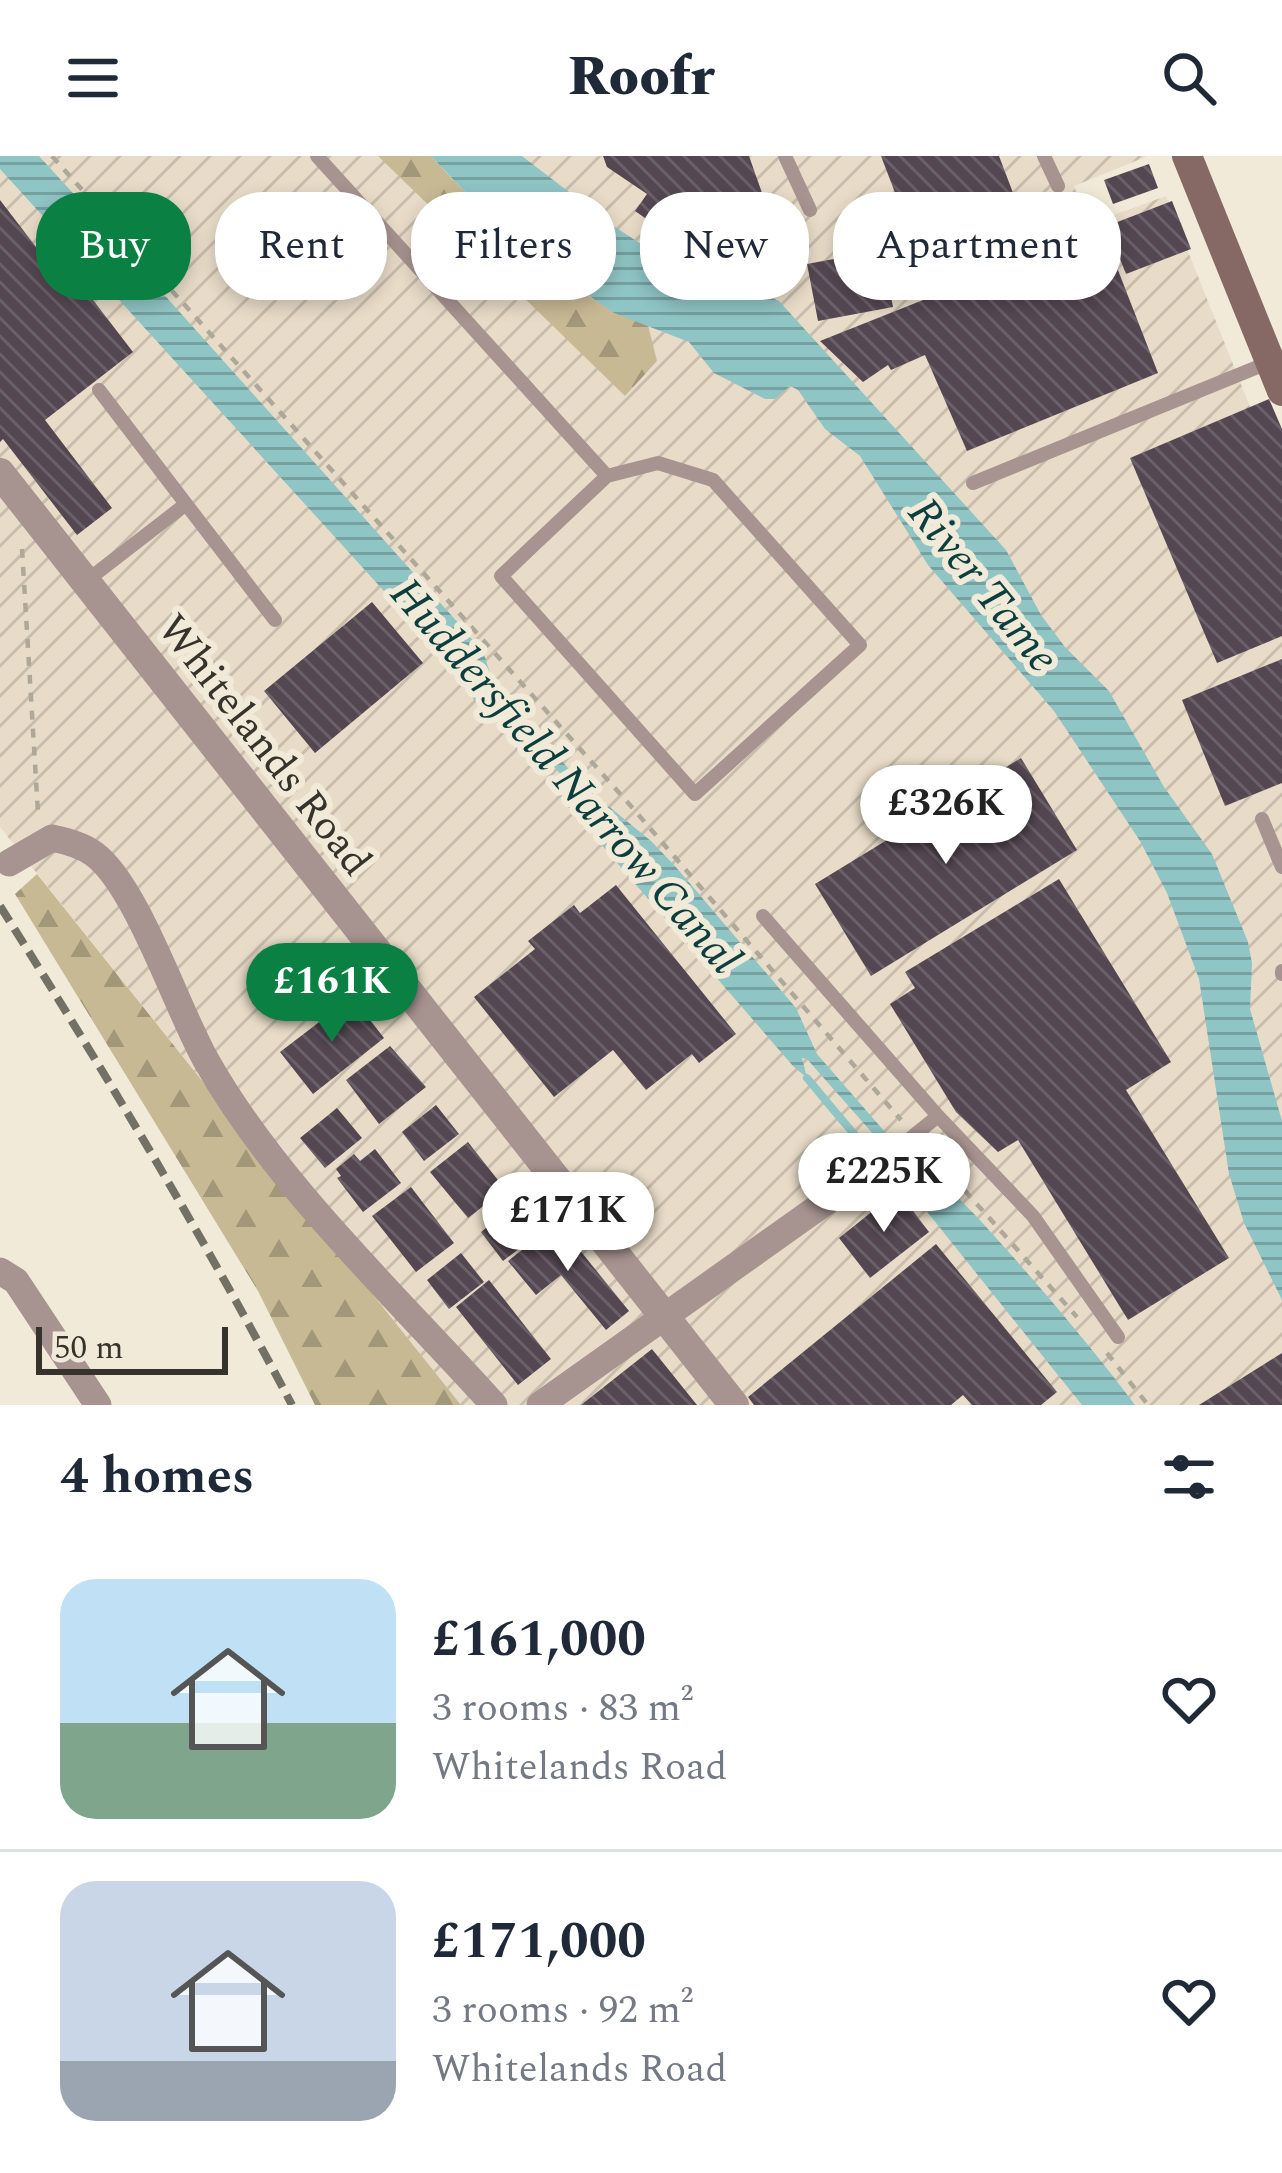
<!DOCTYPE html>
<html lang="en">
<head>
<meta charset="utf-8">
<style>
	body { margin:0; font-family:Spectral,serif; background:#f6f6f7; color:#1f2937; height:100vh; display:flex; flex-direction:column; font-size:45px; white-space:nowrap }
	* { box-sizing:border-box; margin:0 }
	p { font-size:39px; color:#747a83 }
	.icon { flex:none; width:66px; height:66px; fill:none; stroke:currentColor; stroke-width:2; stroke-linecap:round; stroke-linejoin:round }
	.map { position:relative; height:1249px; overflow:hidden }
	.sheet { display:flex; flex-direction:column; background:#fff; flex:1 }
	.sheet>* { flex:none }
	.hud { position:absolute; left:36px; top:36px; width:1212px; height:108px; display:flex; gap:24px }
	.scale { position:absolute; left:36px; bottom:30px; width:192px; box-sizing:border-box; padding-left:12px; border:6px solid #35332c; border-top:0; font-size:33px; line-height:42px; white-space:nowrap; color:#35332c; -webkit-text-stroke:9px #f1ead8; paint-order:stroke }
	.price { position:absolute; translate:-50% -102px; padding:0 27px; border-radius:42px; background:#fff; color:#222; font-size:39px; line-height:78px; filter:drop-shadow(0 3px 6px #0008) }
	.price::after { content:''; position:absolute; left:50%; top:72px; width:36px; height:27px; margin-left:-18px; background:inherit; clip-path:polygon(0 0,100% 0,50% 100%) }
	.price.selected { background:#0b8043; color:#fff }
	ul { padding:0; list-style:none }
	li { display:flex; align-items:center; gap:36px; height:300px; padding:0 60px }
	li+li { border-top:3px solid #e0e1e3 }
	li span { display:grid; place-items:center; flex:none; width:336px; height:240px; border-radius:36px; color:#555 }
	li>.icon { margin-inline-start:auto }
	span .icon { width:144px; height:144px; fill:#fffc; stroke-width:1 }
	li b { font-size:51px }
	h2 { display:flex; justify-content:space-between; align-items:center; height:144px; padding:0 60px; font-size:51px }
	.chip { padding:0 42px; border-radius:48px; background:#fff; box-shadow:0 6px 18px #0003; font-size:42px; line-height:108px }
	.chip.selected { background:#0b8043; color:#fff }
	header { display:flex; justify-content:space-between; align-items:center; height:156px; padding:0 60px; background:#fff; font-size:54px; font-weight:800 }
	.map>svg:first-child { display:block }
	.industrial { fill:url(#industrial-furrows) }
	.forest { fill:url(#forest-firs) }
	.water { fill:url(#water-rules) }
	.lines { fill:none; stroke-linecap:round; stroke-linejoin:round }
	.stream { stroke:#90c5c5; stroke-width:8 }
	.building { fill:url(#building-back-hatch) }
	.path { stroke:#aea89a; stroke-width:4.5; stroke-dasharray:9 9; stroke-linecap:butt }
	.service { stroke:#a79390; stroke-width:14 }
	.minor { stroke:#a79390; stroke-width:27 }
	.tertiary { stroke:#a79390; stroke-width:30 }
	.secondary { stroke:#866965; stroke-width:30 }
	.rail { stroke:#737065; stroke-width:8; stroke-dasharray:18 9; stroke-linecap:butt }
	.labels { text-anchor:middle; stroke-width:12; stroke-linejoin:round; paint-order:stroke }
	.street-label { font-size:42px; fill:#35332c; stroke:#f1ead8 }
	.water-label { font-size:45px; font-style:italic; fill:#0b3e3f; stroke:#f1ead8 }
</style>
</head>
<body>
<header><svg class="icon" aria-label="menu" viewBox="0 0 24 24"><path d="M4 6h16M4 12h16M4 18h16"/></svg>Roofr<svg class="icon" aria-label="search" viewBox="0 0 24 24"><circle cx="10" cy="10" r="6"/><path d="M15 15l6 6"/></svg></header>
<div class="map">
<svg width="1282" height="1249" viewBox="0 0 1282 1249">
	<defs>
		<pattern id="industrial-furrows" width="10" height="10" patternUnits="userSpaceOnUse" patternTransform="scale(3)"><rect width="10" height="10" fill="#e8dcc8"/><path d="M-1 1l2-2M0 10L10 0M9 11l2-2" fill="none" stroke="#c8bdac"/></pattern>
		<pattern id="forest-firs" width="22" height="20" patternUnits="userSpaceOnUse" patternTransform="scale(3)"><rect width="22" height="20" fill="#c8b995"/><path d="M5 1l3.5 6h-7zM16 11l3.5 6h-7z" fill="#a3977a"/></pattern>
		<pattern id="water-rules" width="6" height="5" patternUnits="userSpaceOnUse" patternTransform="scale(3)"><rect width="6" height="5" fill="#90c5c5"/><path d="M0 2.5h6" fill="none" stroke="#76a1a0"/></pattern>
		<pattern id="building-back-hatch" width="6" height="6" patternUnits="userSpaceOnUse" patternTransform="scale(3)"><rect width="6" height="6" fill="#544752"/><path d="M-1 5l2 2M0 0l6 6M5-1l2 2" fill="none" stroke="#6a6068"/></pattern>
	</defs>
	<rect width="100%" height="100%" fill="#f1ead8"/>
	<path class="industrial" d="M0,0H1148L1074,30L1089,68L1166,40L1282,331V1249H461L0,671Z"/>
	<path class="forest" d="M378,0H431C491,65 564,139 648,169L657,205L625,240Z
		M37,718L461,1249H315L258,1135L15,738Z"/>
	<path class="water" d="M0,0H39L82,47L461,470L484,498L493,527L584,630L651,685L675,710L796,852L817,898L912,1007C953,1030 984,1069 1015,1103C1057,1151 1097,1198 1135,1249H1082L920,1047L904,1013L807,903L802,902L807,922L793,910L599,686L591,661L563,649H582L578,638L486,533H479V551L444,501L0,13Z
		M431,0H522L612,69L690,120L711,129L739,127L779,145L1006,394L1041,459L1065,491L1109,535L1164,631L1212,698L1248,786L1252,807L1250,853L1282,965V1144L1244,1067L1229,1018L1199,823L1167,737L1140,685L1054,555L928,409L860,300L825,273L798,234L790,230L775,243H765L714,217L689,186L614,157L578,132L501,74Z"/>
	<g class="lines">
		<path class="stream" d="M807,922C826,944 886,1022 910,1027"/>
	</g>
	<path class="building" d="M603,0H749L767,51L708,78L704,75L691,94L635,55L647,38L607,11Z
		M881,0H999L1031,84L928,123Z
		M1149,8L1158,32L1113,48L1104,24Z
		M0,44L53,113L63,105L133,196L45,264L112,352L77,379L3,283L0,286Z
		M1172,45L1191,93L1126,118L1107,70Z
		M1102,73L1158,217L967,295L925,199L891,214L888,209L863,226L820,185Z
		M882,94L893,151L818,165L807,108Z
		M1269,243L1282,273V480L1217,507L1130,302Z
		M372,446L423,507L315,597L264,535Z
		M1282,503V627L1225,650L1182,544Z
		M1021,602L1077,694L871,820L815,728Z
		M1059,723L1171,906L1126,934L1229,1102L1128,1164L1018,984L998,996L956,956L890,848L915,832L905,816Z
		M616,729L736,878L699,907L692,898L646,934L613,894L554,941L474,841L535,793L528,785L574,749L580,757Z
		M352,841L384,882L313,938L280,896Z
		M390,890L426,931L379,968L346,924Z
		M436,949L459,978L424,1005L402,976Z
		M337,952L362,982L325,1012L300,982Z
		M468,986L505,1033L468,1062L430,1016Z
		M375,993L401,1027L363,1056L337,1022L341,1020L336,1013L354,998L360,1005Z
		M411,1031L454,1087L416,1116L372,1060Z
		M898,1035L929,1076L870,1122L839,1082Z
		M515,1049L538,1078L503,1105L481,1076Z
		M557,1066L629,1155L606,1174L561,1119L536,1139L508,1105Z
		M936,1088L1057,1236L1041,1249H972L963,1239L951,1249H754L748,1241Z
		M461,1097L484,1126L449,1153L427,1124Z
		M489,1124L551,1203L518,1229L456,1151Z
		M652,1193L697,1249H581Z
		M1282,1197V1249H1199Z"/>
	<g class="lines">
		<path class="path" d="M52,0L630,649L901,964
			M22,393L38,657
			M566,629L578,618
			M929,994L1077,1161
			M1107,1197L1148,1249"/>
		<path class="service" d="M317,0L607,320
			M785,0L810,54
			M1044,0L1058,30
			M658,307L713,324L860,489L695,638L501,420L607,320Z
			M973,327L1270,206
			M186,348L275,464
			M85,426L186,348L99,234
			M1262,663L1282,711
			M763,760L938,960
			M1282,815V818
			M875,1011L938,960L1033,1060L1118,1181"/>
		<path class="minor" d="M9,707L52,682C67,685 82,689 94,698C137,729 178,856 207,906C278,1031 398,1142 494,1249
			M0,1115L16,1125L98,1249
			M540,1249L875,1011"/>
		<path class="tertiary" d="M0,317L734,1249"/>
		<path class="secondary" d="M1187,0L1282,235"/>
		<path class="rail" d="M0,750C103,913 202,1078 292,1249"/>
	</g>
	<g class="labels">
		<g class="street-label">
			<text transform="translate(266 588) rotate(52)" y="15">Whitelands Road</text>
		</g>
		<g class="water-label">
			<text transform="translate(985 428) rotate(51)" y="16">River Tame</text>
			<text transform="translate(567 619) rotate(49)" y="16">Huddersfield Narrow Canal</text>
		</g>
	</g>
</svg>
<div class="scale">50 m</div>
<b class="price" style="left:946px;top:711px">£326K</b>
<b class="price selected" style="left:332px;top:889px">£161K</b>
<b class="price" style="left:884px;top:1079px">£225K</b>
<b class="price" style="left:568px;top:1118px">£171K</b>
<div class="hud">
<a class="chip selected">Buy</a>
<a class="chip">Rent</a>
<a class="chip">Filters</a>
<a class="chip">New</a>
<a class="chip">Apartment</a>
</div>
</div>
<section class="sheet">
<h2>4 homes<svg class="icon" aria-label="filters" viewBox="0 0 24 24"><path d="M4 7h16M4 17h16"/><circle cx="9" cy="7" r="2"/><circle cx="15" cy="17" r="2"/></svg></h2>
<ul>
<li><span style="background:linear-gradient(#bfe0f5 60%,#7fa58c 0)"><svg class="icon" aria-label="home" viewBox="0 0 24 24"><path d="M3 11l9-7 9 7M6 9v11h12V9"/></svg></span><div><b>£161,000</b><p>3 rooms · 83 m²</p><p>Whitelands Road</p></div><svg class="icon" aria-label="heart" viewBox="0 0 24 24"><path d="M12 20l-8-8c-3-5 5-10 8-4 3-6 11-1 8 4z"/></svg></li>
<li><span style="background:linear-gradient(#c9d6e8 75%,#9aa5b1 0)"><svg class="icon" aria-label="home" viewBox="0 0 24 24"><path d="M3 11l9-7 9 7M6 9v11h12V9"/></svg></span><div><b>£171,000</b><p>3 rooms · 92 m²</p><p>Whitelands Road</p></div><svg class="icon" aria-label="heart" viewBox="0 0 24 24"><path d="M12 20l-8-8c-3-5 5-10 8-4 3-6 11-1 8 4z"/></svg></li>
</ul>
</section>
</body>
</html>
